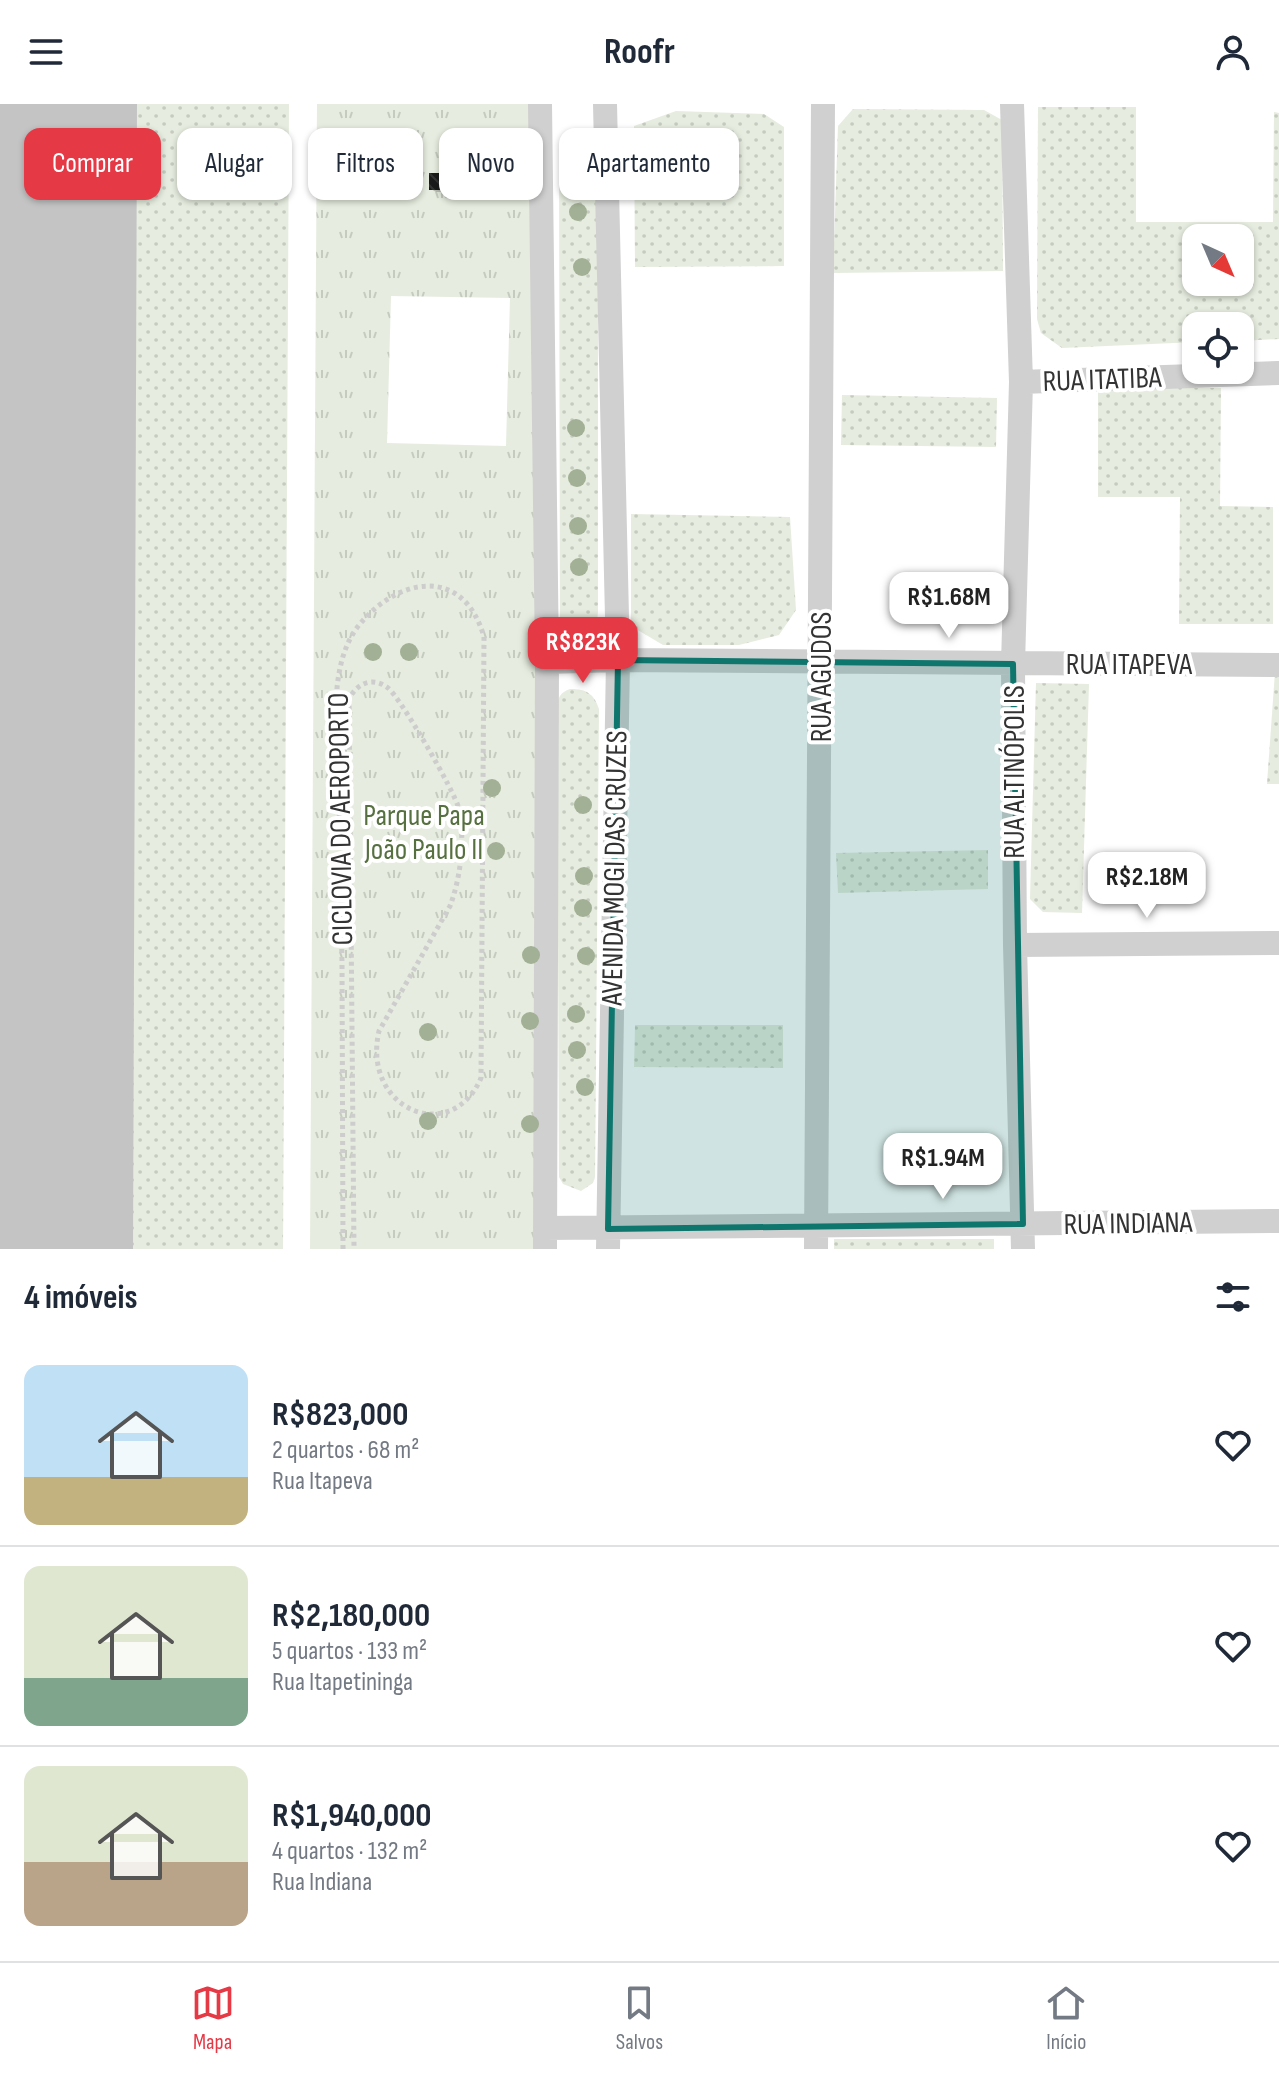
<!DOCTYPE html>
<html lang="pt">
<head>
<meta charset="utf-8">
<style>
	body { margin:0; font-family:"Sofia Sans Condensed",sans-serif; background:#f2f2f3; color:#1f2937; height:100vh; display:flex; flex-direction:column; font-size:30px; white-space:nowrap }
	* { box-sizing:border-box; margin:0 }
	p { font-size:26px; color:#747a83 }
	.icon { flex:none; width:44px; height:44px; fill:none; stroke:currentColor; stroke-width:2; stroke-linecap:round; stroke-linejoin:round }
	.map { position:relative; height:1145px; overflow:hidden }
	.side { display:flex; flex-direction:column; background:#fff; flex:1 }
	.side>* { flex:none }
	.top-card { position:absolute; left:24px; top:24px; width:800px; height:72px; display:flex; gap:16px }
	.needle { width:52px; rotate:136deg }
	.buttons { position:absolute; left:1182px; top:120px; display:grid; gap:16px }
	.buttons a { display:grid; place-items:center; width:72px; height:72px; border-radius:16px; background:#fff; box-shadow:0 2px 6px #0004; font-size:40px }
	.price { position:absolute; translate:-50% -68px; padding:0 18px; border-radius:16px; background:#fff; color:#222; font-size:26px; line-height:52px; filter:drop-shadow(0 2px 4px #0008) }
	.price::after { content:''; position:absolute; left:50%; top:48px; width:24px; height:18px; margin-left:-12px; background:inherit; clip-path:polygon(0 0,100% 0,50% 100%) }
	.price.current { background:#e63946; color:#fff }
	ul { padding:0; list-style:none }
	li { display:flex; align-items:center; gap:24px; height:200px; padding:0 24px }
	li+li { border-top:2px solid #e0e1e3 }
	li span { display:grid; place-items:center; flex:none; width:224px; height:160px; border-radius:16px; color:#555 }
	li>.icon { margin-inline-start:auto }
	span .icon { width:96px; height:96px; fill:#fffc; stroke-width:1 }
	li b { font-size:34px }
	h2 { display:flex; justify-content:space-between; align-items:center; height:96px; padding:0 24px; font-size:34px }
	.pill { padding:0 28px; border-radius:16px; background:#fff; box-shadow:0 2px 6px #0004; font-size:28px; line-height:72px }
	.pill.current { background:#e63946; color:#fff }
	header { display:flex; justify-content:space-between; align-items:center; height:104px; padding:0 24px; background:#fff; font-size:36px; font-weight:700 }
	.menu { display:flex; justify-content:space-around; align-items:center; height:112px; border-top:2px solid #e0e1e3; background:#fff; font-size:22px; color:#747a83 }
	.menu a { display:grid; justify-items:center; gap:4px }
	.menu .current { color:#e63946 }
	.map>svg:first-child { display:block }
	.grass { fill:url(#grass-dots); fill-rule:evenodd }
	.park { fill:url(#park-tufts); fill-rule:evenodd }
	.shadow { fill:#0003 }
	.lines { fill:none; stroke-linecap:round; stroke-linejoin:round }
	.runway { stroke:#c4c4c4; stroke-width:170 }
	.building { fill:url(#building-back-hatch) }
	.path { stroke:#cdcdcd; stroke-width:5; stroke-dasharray:4 4; stroke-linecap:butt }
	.street { stroke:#d0d0d0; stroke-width:24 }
	.tree { fill:#a2b095 }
	.marked { fill:#0f766e; fill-opacity:0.2; stroke:#0f766e; stroke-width:6; stroke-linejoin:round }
	.labels { text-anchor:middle; stroke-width:8; stroke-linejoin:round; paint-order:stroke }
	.street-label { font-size:30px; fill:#333; stroke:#fff }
	.park-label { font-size:30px; fill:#56703f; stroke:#fff }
</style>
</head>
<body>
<header><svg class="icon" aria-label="menu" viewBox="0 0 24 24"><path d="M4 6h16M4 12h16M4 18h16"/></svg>Roofr<svg class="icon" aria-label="person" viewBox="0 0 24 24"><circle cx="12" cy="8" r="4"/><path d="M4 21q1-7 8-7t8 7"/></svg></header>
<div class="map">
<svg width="1279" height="1145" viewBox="0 0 1279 1145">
	<defs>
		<pattern id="grass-dots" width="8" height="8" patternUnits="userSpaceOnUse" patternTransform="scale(2)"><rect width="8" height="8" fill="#e6ecdf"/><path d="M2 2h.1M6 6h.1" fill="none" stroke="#c6cbc0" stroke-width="1.8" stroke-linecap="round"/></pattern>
		<pattern id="park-tufts" width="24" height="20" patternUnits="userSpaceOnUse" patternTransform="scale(2)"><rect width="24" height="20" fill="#e6ecdf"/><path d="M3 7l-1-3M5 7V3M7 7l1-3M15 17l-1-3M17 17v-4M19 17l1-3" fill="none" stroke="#c6cbc0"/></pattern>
		<pattern id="building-back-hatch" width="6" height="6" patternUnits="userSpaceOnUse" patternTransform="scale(2)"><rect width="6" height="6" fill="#1a1a1a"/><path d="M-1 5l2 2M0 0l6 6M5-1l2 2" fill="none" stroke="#333"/></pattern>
	</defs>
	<rect width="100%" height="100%" fill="#fff"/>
	<path class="grass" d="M0,0H7L5,1145H0Z
		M94,0H289L283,1145H89Z
		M1038,3H1136V118H1273L1274,8L1279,9V235L1240,237V222H1196V238L1062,244L1041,229L1037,215ZM1196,134H1240V178H1196Z
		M853,5L984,6L1002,16L1003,167L833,169L838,22Z
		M676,7L764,10L784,23V162L635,163L634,22Z
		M572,36L586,37L598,48V507L597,520L581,531L572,530L560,520L559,46Z
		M1098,284H1221L1220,402L1273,403V520H1179L1180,393H1098Z
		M842,291L997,294L996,343L841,341Z
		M631,410L790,413L796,506L779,531L739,541H663L631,522Z
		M1275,568H1279V680H1267Z
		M1036,579L1089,580L1082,809L1043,808L1030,795Z
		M570,585C587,585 594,590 599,605L595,1073L593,1079L581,1087L563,1080L559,1073L557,602C558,593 561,588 570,585Z
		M988,746V785L838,789L836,749Z
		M635,921H783V964L634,963Z
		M834,1135H994V1145H834Z"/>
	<path class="park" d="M317,0H537L536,1145H310ZM468,69V86H430L429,70ZM391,192L510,194L506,342L387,339Z"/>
	<path class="shadow" d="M468,71L473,73V87L436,88L431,85Z"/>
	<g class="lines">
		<path class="runway" d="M48,1145L52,0"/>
	</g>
	<path class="building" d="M429,69H469V86H429Z"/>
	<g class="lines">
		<path class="path" d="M343,1145L342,859L337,584C339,564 344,542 356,525C394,474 463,459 484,533L481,974C451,1043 361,1005 379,927L450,802C461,773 465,735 459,705C455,688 400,593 388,584C373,572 357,579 349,595L354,1145"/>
		<path class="street" d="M540,0L547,558L545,1145
			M605,0L618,556L608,1145
			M1012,0L1021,278L1013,560L1015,841L1023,1145
			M1021,278L1279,269
			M547,558L618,556L1279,561
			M1015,841L1279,839
			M545,1124L1279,1117
			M816,1145L823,0"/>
	</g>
	<g class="tree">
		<circle cx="578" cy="55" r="9"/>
		<circle cx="578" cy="108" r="9"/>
		<circle cx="582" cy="163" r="9"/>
		<circle cx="576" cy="324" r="9"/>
		<circle cx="577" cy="374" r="9"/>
		<circle cx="578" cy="422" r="9"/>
		<circle cx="579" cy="463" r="9"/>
		<circle cx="373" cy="548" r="9"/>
		<circle cx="409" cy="548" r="9"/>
		<circle cx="492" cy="684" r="9"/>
		<circle cx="583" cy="701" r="9"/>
		<circle cx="496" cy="747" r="9"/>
		<circle cx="584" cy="772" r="9"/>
		<circle cx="583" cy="804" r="9"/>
		<circle cx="531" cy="851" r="9"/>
		<circle cx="586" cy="852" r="9"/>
		<circle cx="576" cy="910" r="9"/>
		<circle cx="530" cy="917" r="9"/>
		<circle cx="428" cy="928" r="9"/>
		<circle cx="577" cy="946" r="9"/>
		<circle cx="585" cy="983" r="9"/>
		<circle cx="428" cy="1017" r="9"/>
		<circle cx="530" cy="1020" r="9"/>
	</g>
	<path class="marked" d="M618,556L1013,560L1023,1120L608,1125Z"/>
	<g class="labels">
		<g class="street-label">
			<text transform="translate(1102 275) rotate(-2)" y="10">RUA ITATIBA</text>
			<text x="1129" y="570">RUA ITAPEVA</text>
			<text transform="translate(821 573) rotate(-90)" y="10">RUA AGUDOS</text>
			<text transform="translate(1014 668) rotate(-90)" y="10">RUA ALTINÓPOLIS</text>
			<text transform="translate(340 715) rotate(-91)" y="10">CICLOVIA DO AEROPORTO</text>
			<text transform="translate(614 764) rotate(-89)" y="10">AVENIDA MOGI DAS CRUZES</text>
			<text transform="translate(1128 1119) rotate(-1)" y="10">RUA INDIANA</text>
		</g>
		<g class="park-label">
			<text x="424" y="721">Parque Papa<tspan x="424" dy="34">João Paulo II</tspan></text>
		</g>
	</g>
</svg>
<div class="buttons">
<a><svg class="needle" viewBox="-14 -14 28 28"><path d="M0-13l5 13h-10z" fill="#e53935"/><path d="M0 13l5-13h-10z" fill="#747a83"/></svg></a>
<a><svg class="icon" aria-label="locate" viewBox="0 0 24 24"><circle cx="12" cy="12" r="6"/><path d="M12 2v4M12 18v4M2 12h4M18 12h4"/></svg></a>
</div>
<b class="price" style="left:949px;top:536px">R$1.68M</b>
<b class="price current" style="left:583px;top:581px">R$823K</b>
<b class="price" style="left:1147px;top:816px">R$2.18M</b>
<b class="price" style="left:943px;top:1097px">R$1.94M</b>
<div class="top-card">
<a class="pill current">Comprar</a>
<a class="pill">Alugar</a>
<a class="pill">Filtros</a>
<a class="pill">Novo</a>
<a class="pill">Apartamento</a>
</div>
</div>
<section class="side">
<h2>4 imóveis<svg class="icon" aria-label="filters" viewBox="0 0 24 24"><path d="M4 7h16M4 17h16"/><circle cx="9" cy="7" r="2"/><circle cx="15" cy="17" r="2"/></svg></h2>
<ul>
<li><span style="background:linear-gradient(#bfe0f5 70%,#c2b280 0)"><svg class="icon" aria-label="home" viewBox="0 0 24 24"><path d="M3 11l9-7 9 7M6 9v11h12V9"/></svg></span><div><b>R$823,000</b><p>2 quartos · 68 m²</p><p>Rua Itapeva</p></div><svg class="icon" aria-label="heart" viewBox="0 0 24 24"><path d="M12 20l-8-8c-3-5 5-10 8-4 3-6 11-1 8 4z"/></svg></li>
<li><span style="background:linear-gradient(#dfe7d0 70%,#7fa58c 0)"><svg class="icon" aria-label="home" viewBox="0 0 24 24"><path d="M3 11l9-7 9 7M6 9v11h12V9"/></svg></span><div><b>R$2,180,000</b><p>5 quartos · 133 m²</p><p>Rua Itapetininga</p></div><svg class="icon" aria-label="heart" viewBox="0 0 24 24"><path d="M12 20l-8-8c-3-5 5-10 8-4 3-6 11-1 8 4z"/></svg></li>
<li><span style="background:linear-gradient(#dfe7d0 60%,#b9a48a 0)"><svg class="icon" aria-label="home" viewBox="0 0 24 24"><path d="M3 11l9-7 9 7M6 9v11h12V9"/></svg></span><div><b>R$1,940,000</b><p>4 quartos · 132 m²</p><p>Rua Indiana</p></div><svg class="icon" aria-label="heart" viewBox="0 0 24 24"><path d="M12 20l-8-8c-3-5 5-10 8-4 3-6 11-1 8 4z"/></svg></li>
</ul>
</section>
<nav class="menu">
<a class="current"><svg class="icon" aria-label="map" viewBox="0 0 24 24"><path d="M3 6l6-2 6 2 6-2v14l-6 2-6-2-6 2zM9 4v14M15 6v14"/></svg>Mapa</a>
<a><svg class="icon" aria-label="saved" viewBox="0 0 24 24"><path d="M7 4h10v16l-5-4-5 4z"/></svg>Salvos</a>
<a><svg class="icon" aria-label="home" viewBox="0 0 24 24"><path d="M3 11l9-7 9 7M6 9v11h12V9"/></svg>Início</a>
</nav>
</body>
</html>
